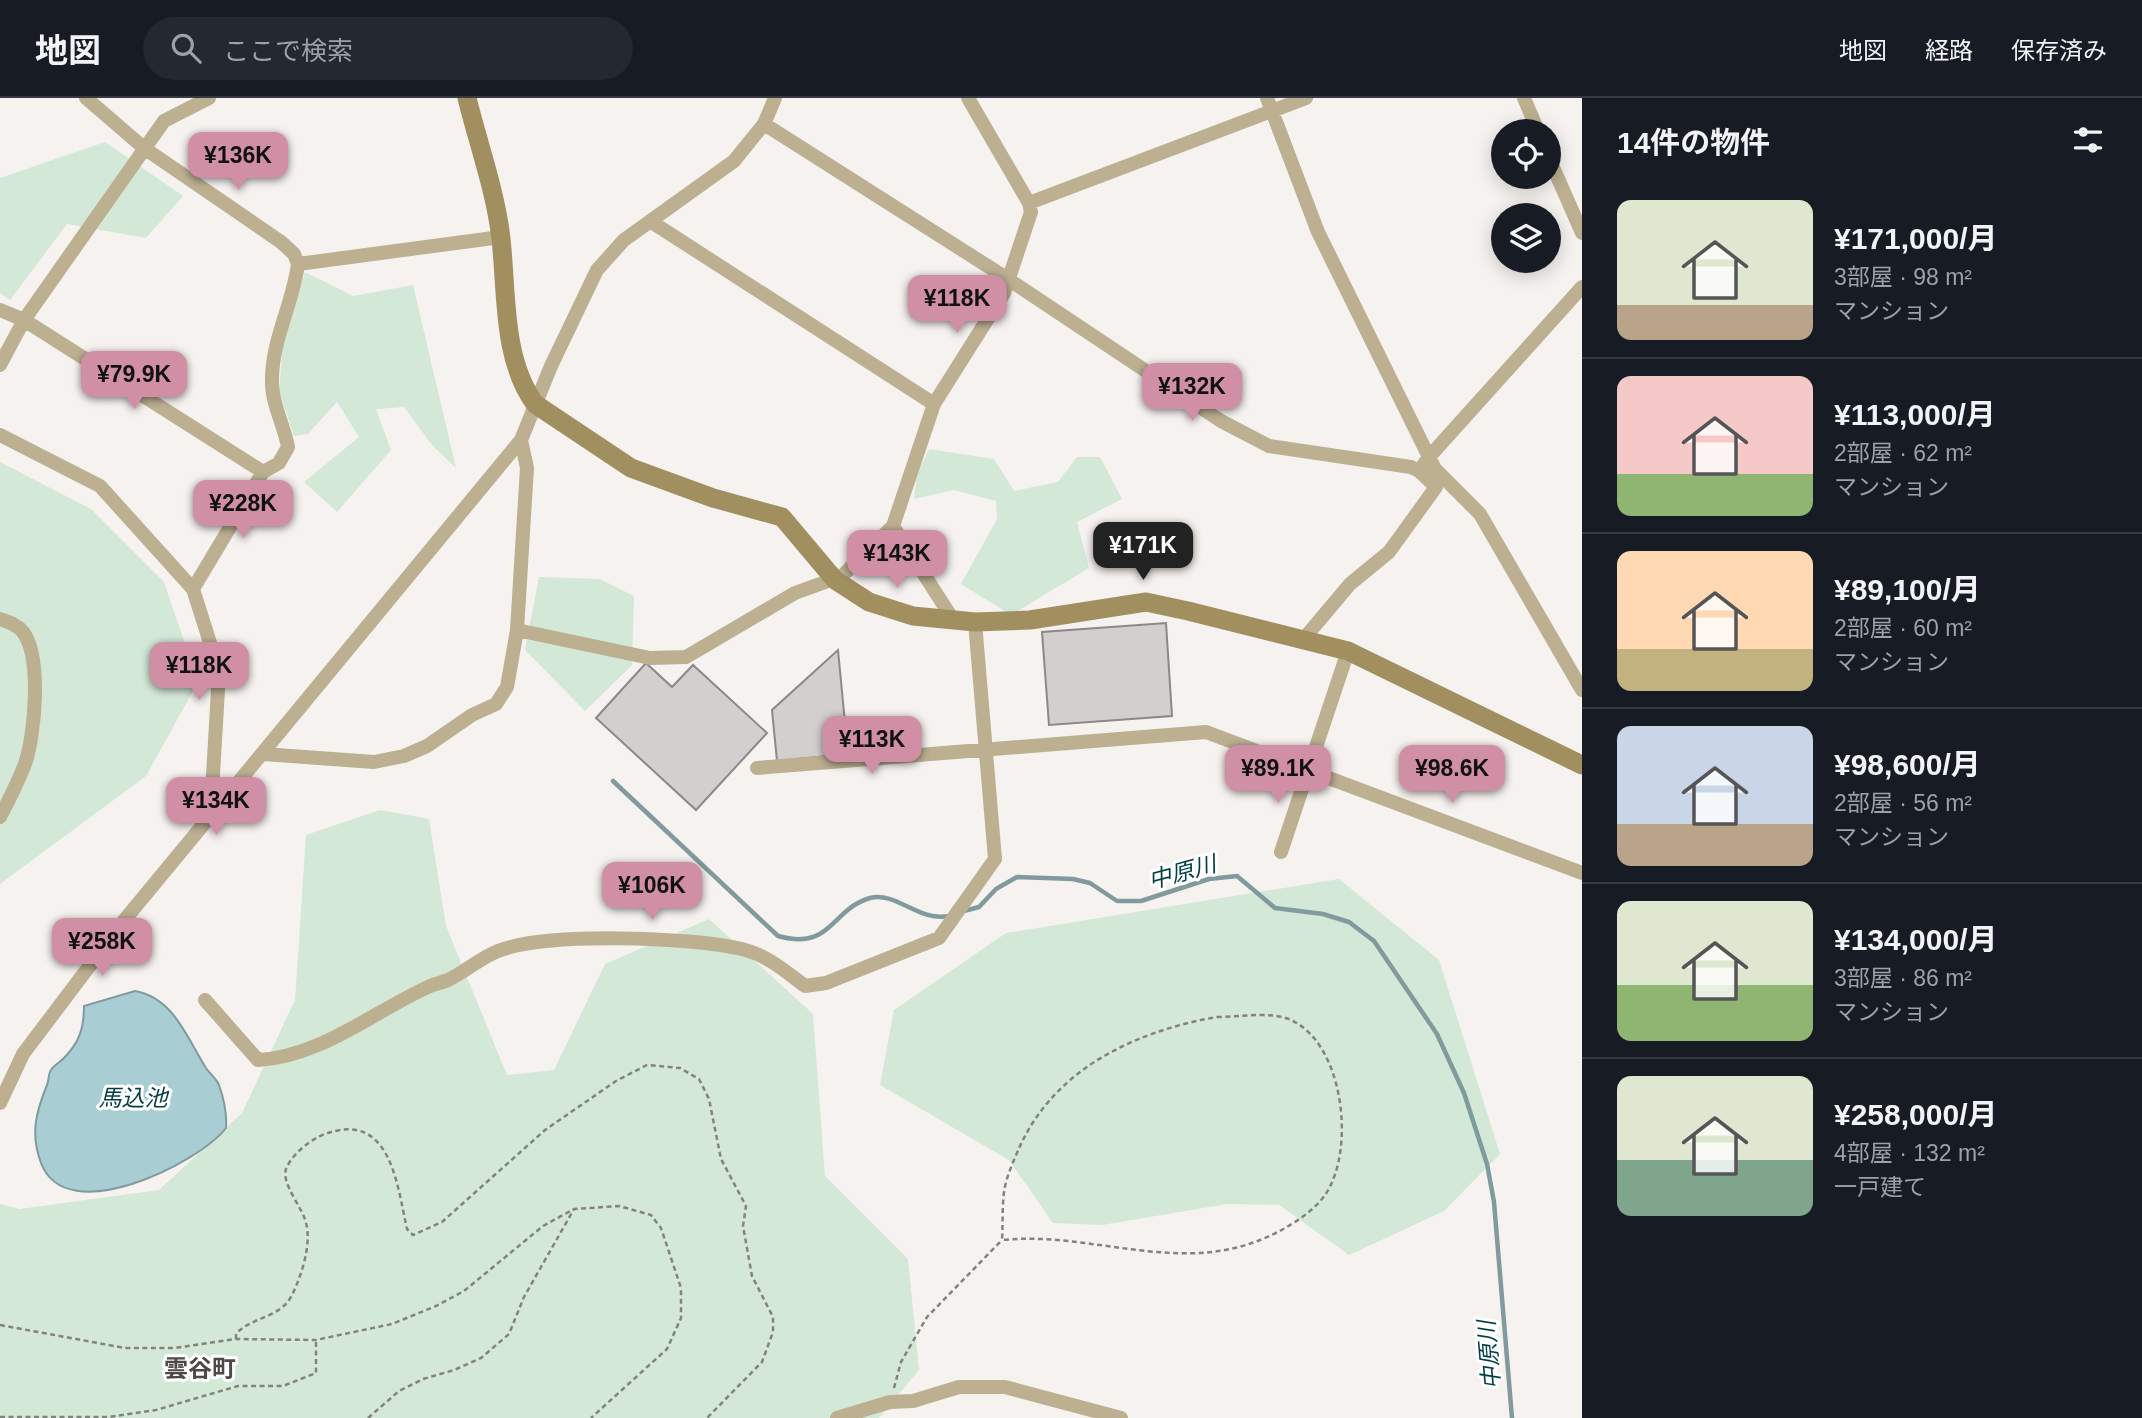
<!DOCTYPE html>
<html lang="ja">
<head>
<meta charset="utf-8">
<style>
	body { margin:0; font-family:Helvetica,"Noto Sans JP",sans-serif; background:#242831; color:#f1f3f6; height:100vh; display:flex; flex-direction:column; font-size:26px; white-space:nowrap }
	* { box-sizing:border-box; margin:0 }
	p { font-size:23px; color:#9ea1a6 }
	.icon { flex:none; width:38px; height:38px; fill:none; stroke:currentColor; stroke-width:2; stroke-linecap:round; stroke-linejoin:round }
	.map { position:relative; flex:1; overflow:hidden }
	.panel { display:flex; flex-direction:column; background:#171b24; width:560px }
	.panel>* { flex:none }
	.tools { position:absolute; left:1491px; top:21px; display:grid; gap:14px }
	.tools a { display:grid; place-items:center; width:70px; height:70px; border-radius:50%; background:#171b24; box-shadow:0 4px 18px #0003; font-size:35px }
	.price { position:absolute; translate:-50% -60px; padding:0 16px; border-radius:14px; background:#d18fa6; color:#111; font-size:23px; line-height:46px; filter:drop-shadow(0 2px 4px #0008) }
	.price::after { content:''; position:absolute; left:50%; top:42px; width:21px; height:16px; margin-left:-10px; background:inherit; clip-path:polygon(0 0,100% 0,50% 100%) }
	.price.on { background:#222; color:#fff }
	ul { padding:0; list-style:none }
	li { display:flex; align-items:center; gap:21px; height:175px; padding:0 35px }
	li+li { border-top:2px solid #363941 }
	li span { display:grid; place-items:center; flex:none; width:196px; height:140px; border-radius:14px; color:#555 }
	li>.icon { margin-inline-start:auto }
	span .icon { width:84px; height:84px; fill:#fffc; stroke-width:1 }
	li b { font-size:30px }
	h2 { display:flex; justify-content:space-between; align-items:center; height:84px; padding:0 35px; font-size:30px }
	header { display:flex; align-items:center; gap:42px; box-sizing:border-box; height:98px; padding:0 35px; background:#171b24; border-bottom:2px solid #363941 }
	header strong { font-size:33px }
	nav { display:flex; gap:38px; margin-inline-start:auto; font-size:24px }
	.search { width:490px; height:63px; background:#242831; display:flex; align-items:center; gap:18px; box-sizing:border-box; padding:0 24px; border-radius:38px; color:#9ea1a6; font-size:26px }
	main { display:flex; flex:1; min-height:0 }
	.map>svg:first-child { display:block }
	.green { fill:#d3e8d6 }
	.water { fill:#a8cdd3; stroke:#819a9e; stroke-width:2 }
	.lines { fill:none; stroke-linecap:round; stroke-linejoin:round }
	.stream { stroke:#819a9e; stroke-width:4.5 }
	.building { fill:#d3cfce; stroke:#8c8887; stroke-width:2 }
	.path { stroke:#848280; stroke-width:2.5; stroke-dasharray:5 3.5; stroke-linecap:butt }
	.street { stroke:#bcb091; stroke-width:14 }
	.secondary { stroke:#a18f60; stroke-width:19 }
	.labels { text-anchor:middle; stroke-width:6; stroke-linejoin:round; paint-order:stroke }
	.water-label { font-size:23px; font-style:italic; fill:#023e45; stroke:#fff }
	.quarter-label { font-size:24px; font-weight:bold; fill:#4c4947; stroke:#fff }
</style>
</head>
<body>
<header>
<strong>地図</strong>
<div class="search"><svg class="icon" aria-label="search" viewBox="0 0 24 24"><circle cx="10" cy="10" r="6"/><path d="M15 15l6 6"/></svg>ここで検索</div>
<nav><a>地図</a><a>経路</a><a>保存済み</a></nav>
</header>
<main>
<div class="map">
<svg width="1582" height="1320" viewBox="0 0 1582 1320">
	<rect width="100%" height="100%" fill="#f6f2f0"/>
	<path class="green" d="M105,44L183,98L146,140L67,126L10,202L0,195V80Z
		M305,174L353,198L413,187L456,370L432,347L404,309L376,311L391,352L337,414L304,384L359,339L337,304L308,336L294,338L279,292L283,244Z
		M929,351L994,361L1014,393L1058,384L1077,359H1100L1122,401L1077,424L1089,470L1011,517L961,486L997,421L996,403L954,392L914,401L917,377Z
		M0,364L91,411L164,484L198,584L146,678L0,786Z
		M539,479L600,481L634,498L632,567L585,613L525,552Z
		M380,712L429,721L446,828L507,977L554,972L605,866L709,821L813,916L825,1078L908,1161L919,1272L879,1320H0V1106L20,1111L159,1092L242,1015L295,902L306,737Z
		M1339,781L1439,862L1500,1056L1444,1113L1349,1157L1279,1107L1227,1106L1102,1127L1053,1125L1009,1062L880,987L894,912L1006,835Z"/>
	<path class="water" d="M135,893C174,900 187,940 206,970C210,976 217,981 219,987C224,1001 227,1015 226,1030C199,1065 66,1132 41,1065C30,1036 36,1014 47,987C49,983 48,976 51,972C53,968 60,964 63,961C79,945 84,931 84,908Z"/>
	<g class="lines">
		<path class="stream" d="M613,683L778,838C832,853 830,812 870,800C896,793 918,824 949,818
			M964,813L979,809L996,791L1017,779L1073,781L1090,785L1117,803H1141L1209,781L1237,778L1275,810L1323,816L1349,824L1374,843L1437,936L1464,995L1487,1066L1494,1104L1512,1320"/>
	</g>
	<path class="building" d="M1166,525L1172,618L1049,627L1042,534Z
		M838,552L848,656L777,663L772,612Z
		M646,565L672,589L693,567L767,635L696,712L596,620Z"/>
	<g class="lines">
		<path class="path" d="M1217,919C1239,919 1272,913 1291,922C1344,946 1356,1052 1325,1097C1312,1116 1281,1134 1260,1142C1176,1176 1089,1133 1002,1142C1003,1126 1002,1110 1004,1094C1006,1079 1014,1062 1020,1048C1056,970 1136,933 1217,919Z
			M0,1227L125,1250H174L236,1241L316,1242L392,1226L436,1208L464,1193L543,1128L574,1111L619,1108L651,1117L661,1130L681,1190V1220L667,1251L591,1320
			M236,1241V1236C252,1218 280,1221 292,1197C301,1179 312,1146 306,1125C303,1110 281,1086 286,1071C292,1056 311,1041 325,1036C391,1012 397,1087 407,1131L413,1137L442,1124L545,1032L616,983L647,967L680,970L699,981L709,1001L721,1061L746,1108L743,1128L752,1178L773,1219V1234L762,1264L707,1320
			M894,1290L901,1264L927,1219L1002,1142
			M0,1319H108L156,1312L238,1288H283L316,1275V1242
			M368,1320L399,1293L423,1281L454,1272L481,1260L509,1236L524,1199L574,1111"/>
		<path class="street" d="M86,0L144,50L281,144L294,156L298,166C293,206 271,243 272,285C272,306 284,327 288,349L279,365L263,374L193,491
			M1267,0L1318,134L1429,359L1435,371L1480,416L1582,592
			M1524,0L1538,33
			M764,26L1008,181L1221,323L1269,348L1411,369L1419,373
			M1549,60L1582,135
			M1029,105L1306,0
			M650,123L934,306
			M298,166L501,139
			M0,212L24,222L263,374
			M0,267L24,222L164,23L209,0
			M0,337L100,388L193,491L212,551L218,592L212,694L217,711
			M893,428L952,520
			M0,521C8,524 17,526 23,534C42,559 35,637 25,666C18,684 9,702 0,719
			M517,532L650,560L686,559L795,495L842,478L893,428L934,306L1004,195L1031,114L1029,105L968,0
			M1302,543L1350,486L1389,454L1436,389L1419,373L1429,359L1582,189
			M263,656L374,664L404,658L427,648L472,617L496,606L507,589L517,532L527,370L521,342
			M757,670L1206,634L1582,775
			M1281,754L1348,553
			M205,902L258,962C320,959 373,914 428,889C434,886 441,885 448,882C465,874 480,860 498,853C546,834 691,839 742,851C767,857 785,873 805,888L826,885L939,840L995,761L975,524
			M0,1005L23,956L122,825L521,342L551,268L597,172L624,142L734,63L764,26L775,0
			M837,1320L890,1304L913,1303L959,1289H1005L1121,1320"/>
		<path class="secondary" d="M467,0C478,45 496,95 501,141C507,194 502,261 535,306L631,370L713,400L782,419L835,482L869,504L913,518L975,524L1030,522L1146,504L1188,513L1348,553L1582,667"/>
	</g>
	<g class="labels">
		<g class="water-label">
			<text transform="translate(1182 774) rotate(-15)" y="8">中原川</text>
			<text x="133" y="1008">馬込池</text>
			<text transform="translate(1489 1257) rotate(-95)" y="8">中原川</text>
		</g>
		<g class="quarter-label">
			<text x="200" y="1279">雲谷町</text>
		</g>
	</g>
</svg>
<div class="tools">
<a><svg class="icon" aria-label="locate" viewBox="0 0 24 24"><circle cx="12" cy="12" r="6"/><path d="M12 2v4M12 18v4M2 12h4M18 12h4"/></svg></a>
<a><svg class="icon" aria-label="layers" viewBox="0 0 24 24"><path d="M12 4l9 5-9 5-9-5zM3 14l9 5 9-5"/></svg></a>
</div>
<b class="price" style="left:238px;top:94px">¥136K</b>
<b class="price" style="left:957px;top:237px">¥118K</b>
<b class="price" style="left:134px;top:313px">¥79.9K</b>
<b class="price" style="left:1192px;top:325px">¥132K</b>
<b class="price" style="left:243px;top:442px">¥228K</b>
<b class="price on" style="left:1143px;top:484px">¥171K</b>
<b class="price" style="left:897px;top:492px">¥143K</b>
<b class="price" style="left:199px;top:604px">¥118K</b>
<b class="price" style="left:872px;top:678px">¥113K</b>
<b class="price" style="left:1278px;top:707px">¥89.1K</b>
<b class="price" style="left:1452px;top:707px">¥98.6K</b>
<b class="price" style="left:216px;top:739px">¥134K</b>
<b class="price" style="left:652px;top:824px">¥106K</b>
<b class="price" style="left:102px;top:880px">¥258K</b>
</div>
<section class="panel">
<h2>14件の物件<svg class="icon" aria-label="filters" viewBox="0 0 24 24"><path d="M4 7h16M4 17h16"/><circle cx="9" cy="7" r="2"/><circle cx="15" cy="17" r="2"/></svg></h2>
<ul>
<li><span style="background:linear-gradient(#dfe7d0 75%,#b9a48a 0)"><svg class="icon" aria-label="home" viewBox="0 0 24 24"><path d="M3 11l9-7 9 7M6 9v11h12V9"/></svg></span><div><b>¥171,000/月</b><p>3部屋 · 98 m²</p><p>マンション</p></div></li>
<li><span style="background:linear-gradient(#f6c9c9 70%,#8fb573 0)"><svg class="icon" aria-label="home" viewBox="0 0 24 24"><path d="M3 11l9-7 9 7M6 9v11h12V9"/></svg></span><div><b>¥113,000/月</b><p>2部屋 · 62 m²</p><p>マンション</p></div></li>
<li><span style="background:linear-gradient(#ffd9b3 70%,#c2b280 0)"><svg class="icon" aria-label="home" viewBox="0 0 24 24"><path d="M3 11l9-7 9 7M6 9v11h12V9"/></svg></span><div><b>¥89,100/月</b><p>2部屋 · 60 m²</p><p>マンション</p></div></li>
<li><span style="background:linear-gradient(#c9d6e8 70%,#b9a48a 0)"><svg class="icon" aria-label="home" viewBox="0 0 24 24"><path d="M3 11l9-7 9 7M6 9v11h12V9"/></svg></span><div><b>¥98,600/月</b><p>2部屋 · 56 m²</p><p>マンション</p></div></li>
<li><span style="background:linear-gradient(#dfe7d0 60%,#8fb573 0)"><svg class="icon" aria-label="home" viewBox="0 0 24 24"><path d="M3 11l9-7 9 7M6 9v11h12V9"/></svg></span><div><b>¥134,000/月</b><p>3部屋 · 86 m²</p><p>マンション</p></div></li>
<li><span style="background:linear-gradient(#dfe7d0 60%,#7fa58c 0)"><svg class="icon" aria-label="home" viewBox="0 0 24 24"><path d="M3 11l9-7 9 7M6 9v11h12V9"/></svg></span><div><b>¥258,000/月</b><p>4部屋 · 132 m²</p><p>一戸建て</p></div></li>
</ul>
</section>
</main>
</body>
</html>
